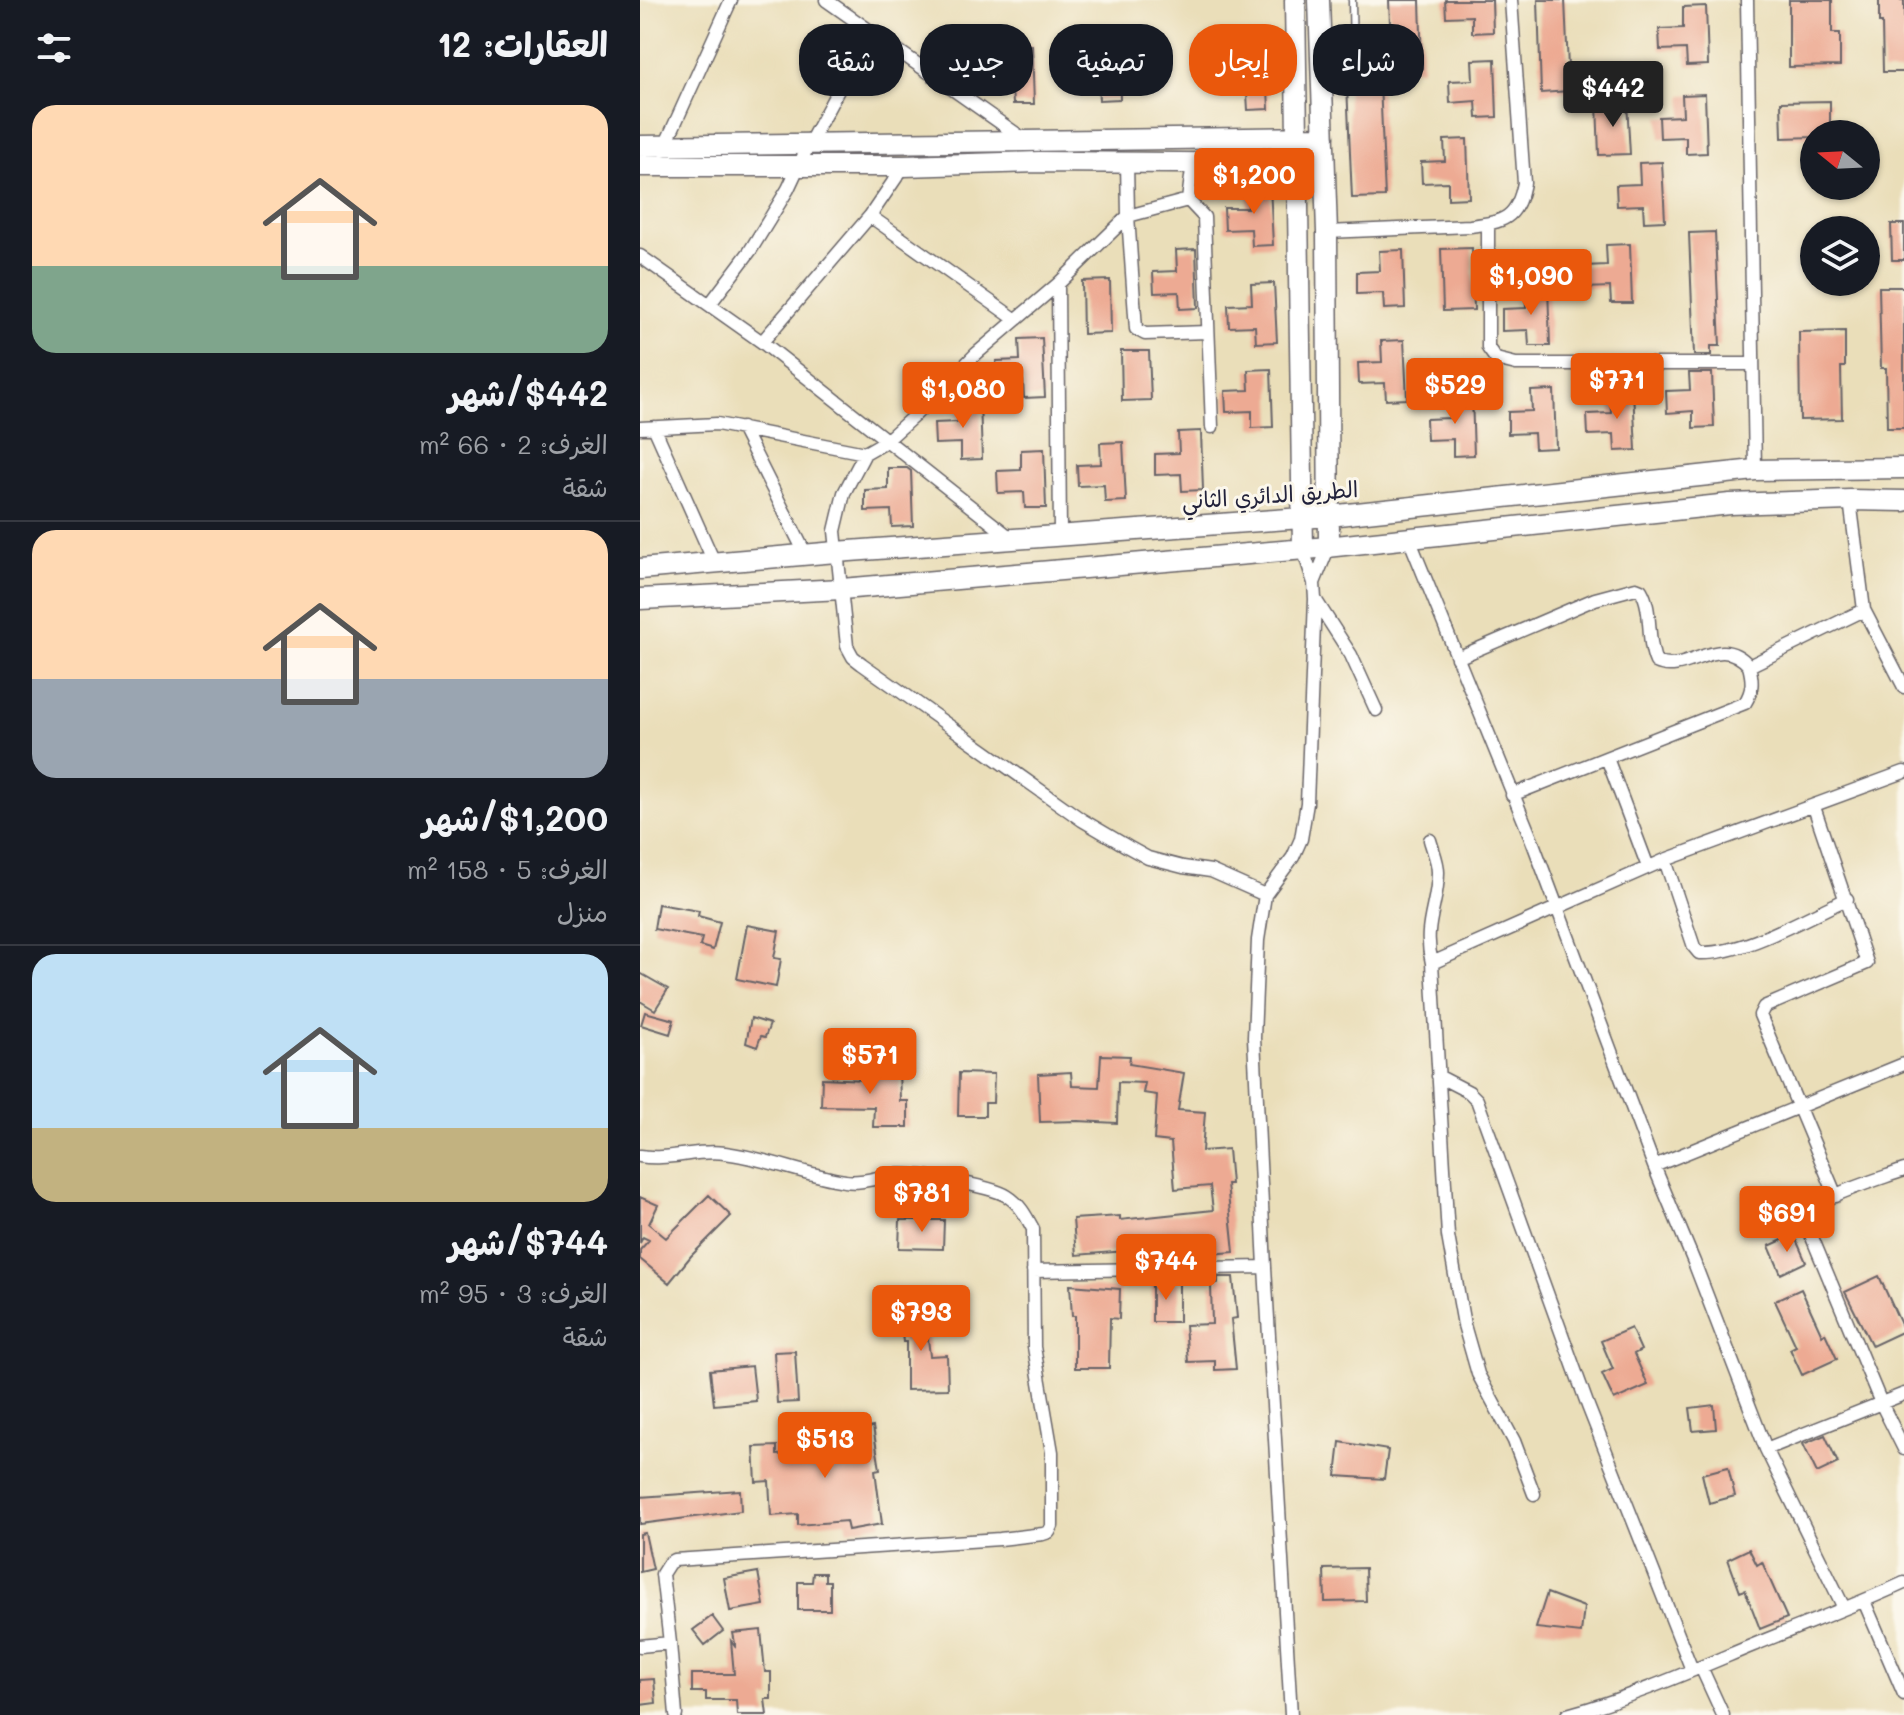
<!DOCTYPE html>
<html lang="ar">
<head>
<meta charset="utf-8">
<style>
	body { margin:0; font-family:Mali,"Playpen Sans Arabic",sans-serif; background:#20242c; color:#f1f3f6; direction:rtl; height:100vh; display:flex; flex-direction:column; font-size:30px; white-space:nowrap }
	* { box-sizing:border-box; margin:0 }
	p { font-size:26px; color:#9ea1a6 }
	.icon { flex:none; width:44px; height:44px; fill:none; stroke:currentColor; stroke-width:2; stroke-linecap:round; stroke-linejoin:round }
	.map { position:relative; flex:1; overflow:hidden; direction:ltr }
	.details { display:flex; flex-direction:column; background:#171b24; width:640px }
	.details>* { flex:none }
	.guide { position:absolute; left:24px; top:24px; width:760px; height:72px; direction:rtl; display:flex; gap:16px }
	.needle { width:52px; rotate:288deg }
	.fabs { position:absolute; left:1160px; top:120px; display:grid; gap:16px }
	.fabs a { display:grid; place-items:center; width:80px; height:80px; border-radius:50%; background:#171b24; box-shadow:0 2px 6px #0004; font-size:40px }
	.price { position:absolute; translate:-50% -68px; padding:0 18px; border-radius:8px; background:#ea580c; color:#fff; font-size:26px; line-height:52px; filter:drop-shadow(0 2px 4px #0008) }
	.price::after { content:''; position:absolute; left:50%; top:48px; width:24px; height:18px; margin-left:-12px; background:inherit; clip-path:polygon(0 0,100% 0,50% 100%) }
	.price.on { background:#222; color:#fff }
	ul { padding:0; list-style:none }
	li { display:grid; align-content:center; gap:16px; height:424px; padding:0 32px }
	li+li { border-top:2px solid #363941 }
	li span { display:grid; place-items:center; height:248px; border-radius:24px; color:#555 }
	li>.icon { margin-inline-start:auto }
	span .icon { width:144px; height:144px; fill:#fffc; stroke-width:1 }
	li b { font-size:34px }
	h2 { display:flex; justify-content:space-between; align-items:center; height:96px; padding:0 32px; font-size:34px }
	.tag { padding:0 28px; border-radius:32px; background:#171b24; box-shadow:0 2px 6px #0004; font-size:28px; line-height:72px }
	.tag.on { background:#ea580c; color:#fff }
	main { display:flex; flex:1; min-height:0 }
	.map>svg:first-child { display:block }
	.building { fill:#edaa93 }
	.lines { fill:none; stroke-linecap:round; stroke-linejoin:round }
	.lane-casing { stroke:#686467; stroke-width:9 }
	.street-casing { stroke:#686467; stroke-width:15 }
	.primary-casing { stroke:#686467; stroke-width:23 }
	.lane { stroke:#fff; stroke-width:6 }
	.street { stroke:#fff; stroke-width:12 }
	.primary { stroke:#fff; stroke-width:20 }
	.labels { text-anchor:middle; stroke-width:6; stroke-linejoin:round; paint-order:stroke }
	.street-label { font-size:22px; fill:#22223b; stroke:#fbf7ec }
</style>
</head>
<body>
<main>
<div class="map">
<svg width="1264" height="1715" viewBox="0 0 1264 1715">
	<rect width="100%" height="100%" fill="#fbf7ec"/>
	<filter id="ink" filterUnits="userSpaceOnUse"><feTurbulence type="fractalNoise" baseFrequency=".0125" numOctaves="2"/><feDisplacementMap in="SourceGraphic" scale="16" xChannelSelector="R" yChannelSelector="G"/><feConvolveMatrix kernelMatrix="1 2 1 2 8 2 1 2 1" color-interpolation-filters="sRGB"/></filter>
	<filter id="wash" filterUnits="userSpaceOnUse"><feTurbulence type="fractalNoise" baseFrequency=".006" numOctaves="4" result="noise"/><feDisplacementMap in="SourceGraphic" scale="32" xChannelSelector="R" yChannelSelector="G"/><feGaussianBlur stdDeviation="1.8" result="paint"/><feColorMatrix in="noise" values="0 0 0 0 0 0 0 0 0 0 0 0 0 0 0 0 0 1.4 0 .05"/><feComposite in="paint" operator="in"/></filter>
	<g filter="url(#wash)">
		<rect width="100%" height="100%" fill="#eadeb9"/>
		<g id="blocks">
			<path class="building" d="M749,0H780L782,69L752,70Z
				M805,0H852L853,32L832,33V16L806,17Z
				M898,0H925L929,91L901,93Z
				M1149,0H1192V33H1200V66L1149,67Z
				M1239,0H1264V72H1243L1242,23H1239Z
				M1066,6L1068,65L1047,66L1046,49L1020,50L1019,29L1043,28V7Z
				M478,41L480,99L459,100L458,83L432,84V63L455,62L454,42Z
				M392,45L394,104H373L372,88L347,89L346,67L369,66V46Z
				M626,50L629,109L608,110L607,93L581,94L580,73L604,72L603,52Z
				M855,59L857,117L837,118L836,101L810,103L809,81L833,80L832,60Z
				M740,83L745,197L712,198L707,85Z
				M1065,94L1067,153L1046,154V137L1020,138L1019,117L1043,116L1042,95Z
				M1190,101V134H1174V137L1142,138L1141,102Z
				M987,102L990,154L959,155L957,103Z
				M827,139L829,198L808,199V182L782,183L781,162L805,161L804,140Z
				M1022,162L1025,221L1004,222L1003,205L977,206L976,185L1000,184L999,163Z
				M630,186L633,245L612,246L611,229L585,230L584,208H608L607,187Z
				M1251,224H1264V260H1252Z
				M1075,232L1080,346H1071V355H1054L1049,233Z
				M990,244L992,303H971L970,287L944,288V266L967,265L966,245Z
				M832,248L834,310L803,311L801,249Z
				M556,249L558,308L540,309L539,292L514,293L513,272L537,271L536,250Z
				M763,250L765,308L744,309L743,293L717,294V272L740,271L739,251Z
				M470,280L471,333L443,334L442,281Z
				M634,283L637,342L616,343L615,326L589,327L588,305L612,304L611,284Z
				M908,287L910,346H889L888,330L862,331V309L886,308L885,288Z
				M1239,287H1264V428H1247L1246,368H1241Z
				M1205,331V367H1201L1202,419L1160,420L1159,332Z
				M402,338L405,397L384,398L383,381L357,382L356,361L380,360L379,339Z
				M764,340L767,399L746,400L745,383L719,384L718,363L742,362L741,341Z
				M481,351H509L511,400L482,401Z
				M631,369L633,427L612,428V411L586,412L585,391L609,390L608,370Z
				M1049,373H1072L1074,427L1053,428V411L1027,413L1026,391L1050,390Z
				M914,390L916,448L895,449L894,433L868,434V412L892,411L891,391Z
				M993,391L996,450L975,451L974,434L948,435L947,414L971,413L970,392Z
				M832,396L834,455L813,456V439L787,440L786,419L810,418L809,397Z
				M340,400L342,459L321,460V443L295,444L294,423L318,422L317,401Z
				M561,431L563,490L542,491L541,474L515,475V454L539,453L538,432Z
				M483,442L486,501L465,502L464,485L438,486L437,465L461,464L460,443Z
				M404,449L406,508H385L384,492L358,493L357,471L381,470V450Z
				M248,468H267L271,471L273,526L252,527L251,510L225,511V490L248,489Z
				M18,904L59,911L58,916L80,922L73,950L60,946L62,938L14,929Z
				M107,925L139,931L134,958L141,959L136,987L97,979Z
				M0,973L28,989L15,1010L0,1001Z
				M5,1012L34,1020L30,1034L1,1025Z
				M111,1018L130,1024L125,1037L121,1036L117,1047L106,1043Z
				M461,1055L490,1056L489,1064L544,1073L538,1110L565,1112L562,1151L588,1149L591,1184H587L594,1252L569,1254V1246H551L436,1255L433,1219L480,1216V1220L573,1210L570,1186L535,1189L531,1142L514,1140L517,1095L503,1093L505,1083L478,1082L477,1123L438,1121L400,1122L398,1074L431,1072L432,1086L459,1087Z
				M259,1067L260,1101H268V1127H233L234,1107L181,1106L182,1078L224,1080V1068Z
				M319,1073L354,1074L353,1103H345V1116H318Z
				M69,1195L91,1216L51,1256L29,1283L0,1259V1250L9,1240L3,1237L0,1243V1197L18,1205L9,1224L26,1238Z
				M260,1220H304L303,1249L259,1248Z
				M1154,1235L1166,1262L1141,1274L1129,1246Z
				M1239,1276L1264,1331L1232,1346L1205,1292Z
				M578,1277H593L597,1318L591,1319L596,1369L575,1370V1361L548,1362L545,1325L572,1324L571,1284L578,1283Z
				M512,1283H539V1322H512Z
				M430,1285L480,1289L479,1319L470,1318L469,1368H435V1316H432Z
				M1161,1289L1182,1335L1185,1333L1197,1359L1162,1375L1150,1349L1156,1346L1135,1301Z
				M284,1304L290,1356L307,1355L308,1389L266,1390V1342H263L259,1307Z
				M991,1328L1001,1350L994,1354L1008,1385L974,1400L962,1374L973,1369L961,1341Z
				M155,1351L158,1402L137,1403L134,1352Z
				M112,1366L116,1401L74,1405L70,1370Z
				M1074,1405L1076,1429L1053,1431L1050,1408Z
				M216,1426L217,1430L233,1427L240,1469L235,1470L242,1524L208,1530L206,1521L158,1525V1514L131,1516L129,1481L116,1482L114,1447L137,1446V1455L167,1453L166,1444L200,1441L198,1429Z
				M1185,1435L1198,1463L1177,1473L1163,1444Z
				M700,1442L748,1450L744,1479L696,1476Z
				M1088,1467L1095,1496L1069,1503L1062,1474Z
				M100,1490L101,1511L0,1524V1497Z
				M5,1533L13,1569L0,1572V1534Z
				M1109,1549L1117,1565L1122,1562L1147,1618L1120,1629L1105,1590L1100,1592L1088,1559Z
				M725,1568L726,1601L685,1602L684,1569Z
				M118,1572L124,1605L90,1611L84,1578Z
				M173,1573H185V1581H190V1610H158V1582H172Z
				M907,1593L944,1607L941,1633L896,1628Z
				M72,1616L83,1631L65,1645L53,1630Z
				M121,1630L125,1672H131V1699H125L127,1715H97L96,1700H66V1692H52V1674H94L91,1641L96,1648L93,1633Z
				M14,1679L16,1703L0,1705V1680Z"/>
		</g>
	</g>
	<g filter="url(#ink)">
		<use href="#blocks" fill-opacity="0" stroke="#686467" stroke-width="2"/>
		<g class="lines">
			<defs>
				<path id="lane" d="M685,67H708L713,64L712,0"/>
				<path id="street" d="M186,0L385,140
					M1107,0L1115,470
					M23,150L91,0
					M487,162L488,216L496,329L505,334L568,332
					M553,162L548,200L488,216L418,284L336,354L275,415L246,441L225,453L204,493L195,531L207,646L213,657L222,664L442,820L488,847L508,858L543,867L571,871L625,895
					M548,200L564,217L572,427
					M230,216L375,319
					M848,224V348L856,359L876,364H1113
					M687,232L830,226C864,222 877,219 884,183L871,0
					M0,256L122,342L372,539
					M418,284L420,535
					M70,304L110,251L148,189L169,144L230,31
					M122,342L230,216L264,166
					M14,427L75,564
					M0,428L77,424L225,453
					M102,428L166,555
					M1210,500L1224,610L1264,687
					M768,536L893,843L1014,1166L1054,1262L1126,1449L1204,1608
					M674,583L689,546
					M675,599L711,655L736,710
					M817,658L955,599L996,588L1001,590C1013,610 1006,640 1016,662C1047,677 1079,630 1109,666
					M967,758L1008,867
					M872,795L1105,703C1113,690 1113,681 1109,666L1224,610
					M1174,807L1227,963L1124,1007L1120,1015L1196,1196
					M790,840C793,851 798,861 798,872C798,906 782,925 792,963L808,1236L824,1325L838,1374L874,1441L894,1494
					M1025,860L1054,947L1059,953C1104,955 1166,917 1207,899
					M792,963L1025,860L1264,772
					M798,1076L829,1092L837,1100L948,1406L1052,1670
					M0,1156C28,1161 56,1149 85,1153C126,1158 165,1175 205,1181C221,1184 237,1177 253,1175C272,1172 351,1186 367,1196C380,1204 386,1216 393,1229L394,1347L412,1452V1526L409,1532L403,1534L360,1539L34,1560L29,1563L22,1574L30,1643L0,1646
					M1014,1166L1264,1064
					M1264,1170C1241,1179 1174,1197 1164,1218L1241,1403L1264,1449
					M393,1271L625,1267
					M1126,1449L1264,1394
					M1224,1601L1264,1694
					M30,1643L36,1715
					M1061,1667L1083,1715
					M651,1715L625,1267L614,1038L618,940L625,895L653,857L661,839L667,803L675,599L674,583L663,549
					M927,1715C990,1698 1051,1671 1111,1646C1162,1625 1214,1606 1264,1583"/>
				<path id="primary" d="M655,0L663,549
					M679,0L687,232L689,546
					M0,146L684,137
					M0,166H264L399,162L684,164
					M0,569L196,552L689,516L1115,470L1264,468
					M0,599L202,589L677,548L1090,504L1210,500L1264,501"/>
			</defs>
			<use href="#lane" class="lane-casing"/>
			<use href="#street" class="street-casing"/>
			<use href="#primary" class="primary-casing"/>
			<use href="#lane" class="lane"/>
			<use href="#street" class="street"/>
			<use href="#primary" class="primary"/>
		</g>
	</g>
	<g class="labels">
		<g class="street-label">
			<text transform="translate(630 495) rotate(-4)" y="8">الطريق الدائري الثاني</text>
		</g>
	</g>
</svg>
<div class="fabs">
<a><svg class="needle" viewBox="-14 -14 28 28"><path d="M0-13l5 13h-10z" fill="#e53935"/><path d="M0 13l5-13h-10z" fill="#9ea1a6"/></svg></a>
<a><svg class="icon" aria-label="layers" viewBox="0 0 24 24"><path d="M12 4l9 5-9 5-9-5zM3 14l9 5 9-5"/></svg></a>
</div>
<b class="price on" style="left:973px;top:129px">$442</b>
<b class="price" style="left:614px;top:216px">$1,200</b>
<b class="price" style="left:891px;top:317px">$1,090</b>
<b class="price" style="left:977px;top:421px">$771</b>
<b class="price" style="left:815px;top:426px">$529</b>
<b class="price" style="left:323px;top:430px">$1,080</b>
<b class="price" style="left:230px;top:1096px">$571</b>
<b class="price" style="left:282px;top:1234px">$781</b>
<b class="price" style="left:1147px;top:1254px">$691</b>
<b class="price" style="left:526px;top:1302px">$744</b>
<b class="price" style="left:281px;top:1353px">$793</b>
<b class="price" style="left:185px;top:1480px">$513</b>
<div class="guide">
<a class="tag">شراء</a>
<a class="tag on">إيجار</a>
<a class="tag">تصفية</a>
<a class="tag">جديد</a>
<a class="tag">شقة</a>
</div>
</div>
<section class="details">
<h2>العقارات: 12<svg class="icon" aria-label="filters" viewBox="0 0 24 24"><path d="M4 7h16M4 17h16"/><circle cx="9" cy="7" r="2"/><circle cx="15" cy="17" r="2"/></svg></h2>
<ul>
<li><span style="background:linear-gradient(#ffd9b3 65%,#7fa58c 0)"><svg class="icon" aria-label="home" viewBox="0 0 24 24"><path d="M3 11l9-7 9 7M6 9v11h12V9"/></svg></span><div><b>$442/شهر</b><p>الغرف: 2 · 66 m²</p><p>شقة</p></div></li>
<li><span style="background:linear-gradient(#ffd9b3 60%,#9aa5b1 0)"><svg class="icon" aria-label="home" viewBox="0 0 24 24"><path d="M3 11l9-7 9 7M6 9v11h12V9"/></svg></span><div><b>$1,200/شهر</b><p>الغرف: 5 · 158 m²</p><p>منزل</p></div></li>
<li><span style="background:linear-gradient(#bfe0f5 70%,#c2b280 0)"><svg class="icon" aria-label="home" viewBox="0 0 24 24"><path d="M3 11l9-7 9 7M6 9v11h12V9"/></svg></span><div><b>$744/شهر</b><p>الغرف: 3 · 95 m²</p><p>شقة</p></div></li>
</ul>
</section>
</main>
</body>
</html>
